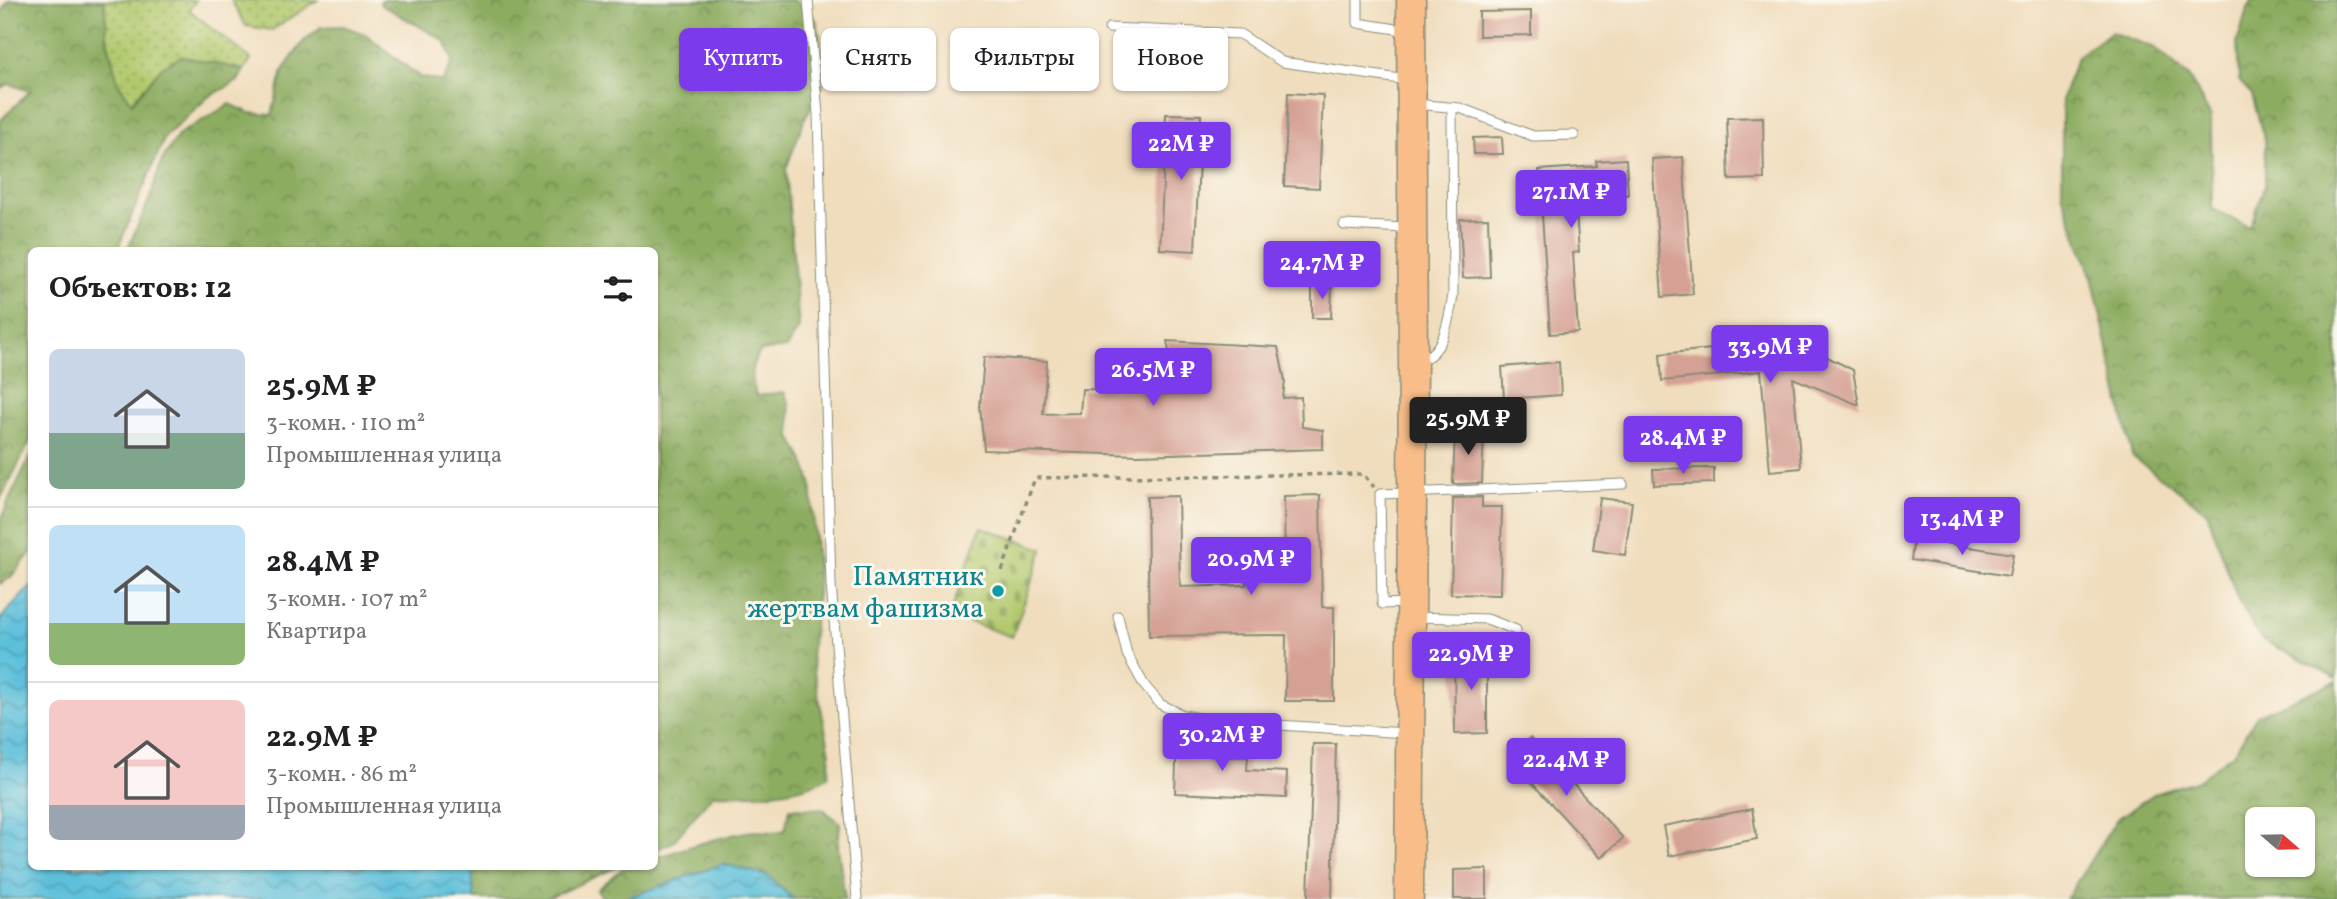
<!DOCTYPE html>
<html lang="ru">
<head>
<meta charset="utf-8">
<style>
	body { margin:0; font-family:Vollkorn,serif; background:#f6f6f6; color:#202124; height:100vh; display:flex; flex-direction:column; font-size:26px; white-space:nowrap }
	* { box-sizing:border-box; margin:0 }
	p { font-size:23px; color:#757577 }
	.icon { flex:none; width:38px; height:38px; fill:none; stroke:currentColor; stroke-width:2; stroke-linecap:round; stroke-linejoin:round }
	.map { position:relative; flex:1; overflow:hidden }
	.side { position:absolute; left:28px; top:247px; width:630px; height:623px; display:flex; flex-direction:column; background:#fff; border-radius:10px; box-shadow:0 2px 5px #0004 }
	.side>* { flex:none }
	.banner { position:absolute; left:679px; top:28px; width:665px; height:63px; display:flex; gap:14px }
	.needle { width:46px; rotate:110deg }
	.tools { position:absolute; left:2245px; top:807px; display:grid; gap:14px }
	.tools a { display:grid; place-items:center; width:70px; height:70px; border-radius:10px; background:#fff; box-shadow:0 2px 5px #0004; font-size:35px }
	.price { position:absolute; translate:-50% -60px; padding:0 16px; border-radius:7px; background:#7c3aed; color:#fff; font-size:23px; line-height:46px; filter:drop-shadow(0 2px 4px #0008) }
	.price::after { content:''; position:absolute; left:50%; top:42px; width:21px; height:16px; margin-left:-10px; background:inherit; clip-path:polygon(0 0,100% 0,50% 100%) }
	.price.selected { background:#222; color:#fff }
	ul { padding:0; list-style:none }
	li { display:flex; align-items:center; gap:21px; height:175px; padding:0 21px }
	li+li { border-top:2px solid #e0e0e0 }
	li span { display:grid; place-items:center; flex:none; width:196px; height:140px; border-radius:10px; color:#555 }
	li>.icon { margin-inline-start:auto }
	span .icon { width:84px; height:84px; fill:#fffc; stroke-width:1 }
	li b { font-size:30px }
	h2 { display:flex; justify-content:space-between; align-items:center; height:84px; padding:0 21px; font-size:30px }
	.chip { padding:0 24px; border-radius:10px; background:#fff; box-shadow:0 2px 5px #0004; font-size:24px; line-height:63px }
	.chip.selected { background:#7c3aed; color:#fff }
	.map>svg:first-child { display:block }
	.grass { fill:url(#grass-dots); stroke:#688250; stroke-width:2 }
	.forest { fill:url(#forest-crowns); stroke:#56744a; stroke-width:2; fill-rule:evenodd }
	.cemetery { fill:url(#cemetery-stones); stroke:#688250; stroke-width:2 }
	.water { fill:url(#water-waves); stroke:#3e7e88; stroke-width:2 }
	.building { fill:#d6a195 }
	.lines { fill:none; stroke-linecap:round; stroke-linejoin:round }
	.service-casing { stroke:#888d78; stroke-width:11 }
	.primary-casing { stroke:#888d78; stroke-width:31 }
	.path { stroke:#888d78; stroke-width:3.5; stroke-dasharray:5 5; stroke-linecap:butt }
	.service { stroke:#fff; stroke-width:9 }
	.primary { stroke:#f8bd88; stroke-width:28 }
	.culture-dot { fill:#0f9aa8; stroke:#fbf7ec; stroke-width:2.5 }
	.labels { text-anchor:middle; stroke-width:6; stroke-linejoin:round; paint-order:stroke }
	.culture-label { font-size:28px; fill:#0d838f; stroke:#fbf7ec; text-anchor:end }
</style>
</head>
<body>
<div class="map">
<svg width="2337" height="899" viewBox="0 0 2337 899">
	<defs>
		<pattern id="grass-dots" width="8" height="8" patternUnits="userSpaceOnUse" patternTransform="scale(1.75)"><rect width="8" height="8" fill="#b1c86c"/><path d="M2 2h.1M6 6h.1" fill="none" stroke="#8fa45a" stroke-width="1.8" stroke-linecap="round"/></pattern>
		<pattern id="forest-crowns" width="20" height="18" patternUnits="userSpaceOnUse" patternTransform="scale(1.75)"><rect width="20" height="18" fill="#8cac60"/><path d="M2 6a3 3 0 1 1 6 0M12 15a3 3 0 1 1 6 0" fill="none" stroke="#728d50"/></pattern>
		<pattern id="cemetery-stones" width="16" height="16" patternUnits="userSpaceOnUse" patternTransform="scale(1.75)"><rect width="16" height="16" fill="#b1c86c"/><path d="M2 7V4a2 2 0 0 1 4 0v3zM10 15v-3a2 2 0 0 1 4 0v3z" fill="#8fa45a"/></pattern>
		<pattern id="water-waves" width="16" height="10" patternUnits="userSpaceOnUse" patternTransform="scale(1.75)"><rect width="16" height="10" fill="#5dc0db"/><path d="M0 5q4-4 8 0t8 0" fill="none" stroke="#4c9db2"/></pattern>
	</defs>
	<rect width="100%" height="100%" fill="#fbf7ec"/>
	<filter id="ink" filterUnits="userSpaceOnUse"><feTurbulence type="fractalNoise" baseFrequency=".0143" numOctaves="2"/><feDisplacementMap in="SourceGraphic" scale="14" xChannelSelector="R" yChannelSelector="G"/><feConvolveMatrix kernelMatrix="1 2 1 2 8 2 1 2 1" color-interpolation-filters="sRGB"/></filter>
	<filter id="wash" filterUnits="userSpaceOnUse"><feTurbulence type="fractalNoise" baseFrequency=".00686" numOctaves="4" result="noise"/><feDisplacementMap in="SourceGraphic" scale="28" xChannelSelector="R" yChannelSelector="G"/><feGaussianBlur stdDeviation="1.57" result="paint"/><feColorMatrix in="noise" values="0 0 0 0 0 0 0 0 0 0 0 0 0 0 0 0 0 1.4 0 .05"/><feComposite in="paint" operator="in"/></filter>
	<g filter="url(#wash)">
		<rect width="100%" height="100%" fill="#f0ddbd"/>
		<path class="grass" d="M104,0H196L189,10L251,59L244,70L181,57L161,68L132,103L118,84L107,39Z
			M231,0H318L272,30L246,26Z"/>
		<path class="forest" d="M8,0H104L107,39L118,83L132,103L161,68L181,56L244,70L238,81L208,97L165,137L117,250H32L31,439L0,500V121L30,91L9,84L0,88V15Z
			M381,0H795L816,20L819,32L823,85L805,118L786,169L799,328L786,348L761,351C747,368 752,376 756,396L784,392L789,403L791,437L803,459L811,482L818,581L811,657L830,753L828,777C796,796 749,795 713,794L673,842L655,850L654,250H127L150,198L162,160L179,134L230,104L250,113L272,115L283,70L304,41L321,27L343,26L365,34L420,77L443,82L453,61L445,41L380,4Z
			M2253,0H2337V678L2261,639L2238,600L2207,512L2132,456L2093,281L2062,194V98L2077,57L2111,32L2155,48L2189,77L2211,117L2212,209L2250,227L2265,186V142L2252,95L2239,80L2237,43L2247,10Z
			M31,455V553L10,578L0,584V523L8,502Z
			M2337,681V899H2066L2117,819L2154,794L2198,780L2234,753L2257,715ZM2258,819H2303V864H2258Z
			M790,808L823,809L840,823L838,847L845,899H793L768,876L723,864L624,899H604L597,890L623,868L654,866L655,858C685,848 715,838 747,832C760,829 772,835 785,830Z
			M472,866H619L546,899H474Z"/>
		<path class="cemetery" d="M981,527L1043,549L1012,637L950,615Z"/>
		<path class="water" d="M31,586L32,866H472L474,899H0V619Z
			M723,864L768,876L793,899H624Z"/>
		<g id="blocks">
			<path class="building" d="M1531,11V35L1479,36V12Z
				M1288,93L1323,95L1319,188L1284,186Z
				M1166,114L1201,115L1195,251L1160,249Z
				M1763,117L1764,179L1729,180L1727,118Z
				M1502,137L1503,154H1474L1473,138Z
				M1683,157L1693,294L1662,297L1652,159Z
				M1626,159L1628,195L1575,198L1579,252L1573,253L1578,332L1550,334L1539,170L1597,166L1596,161Z
				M1488,218L1490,277L1463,278L1460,219Z
				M1312,285H1332L1331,318H1312Z
				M1167,341L1278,347L1285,381L1283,398L1301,397L1302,427L1323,430V449L1138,455L984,450L980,407L984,357L1047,361L1043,414L1080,413L1082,389L1177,391Z
				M1796,341L1853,370L1859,405L1793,378L1801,468L1770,471L1761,371L1662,381L1660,354Z
				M1559,362L1561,395L1504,399L1502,367Z
				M1455,430H1484L1482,483L1453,484Z
				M1714,468V483L1654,485L1653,469Z
				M1320,495L1322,607H1334V701H1285L1286,635L1149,636L1147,497L1178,496L1180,587L1246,585V572L1285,571L1284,496Z
				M1482,497V507H1502L1500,595L1451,594L1453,498Z
				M1600,498L1632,502L1625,555L1593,550Z
				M1914,538L2013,554L2009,576L1911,560Z
				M1487,651V733L1455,734L1454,652Z
				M1177,735L1211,736L1210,756L1248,757L1247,770L1287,772L1286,798L1175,793Z
				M1530,738L1623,838L1601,858L1509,758Z
				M1313,744H1336L1332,899H1308Z
				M1752,809L1757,839L1669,856L1663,826Z
				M1487,869V899H1454V870Z"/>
		</g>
	</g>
	<g filter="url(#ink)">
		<use href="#blocks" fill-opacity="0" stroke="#888d78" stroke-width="2"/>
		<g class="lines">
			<defs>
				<path id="service" d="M808,0L818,114L831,584L857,899
					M1358,0V23L1409,31
					M1109,28L1240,34L1282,62L1407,80
					M1414,104L1460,108L1533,136L1574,135
					M1344,225L1407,228
					M1418,361C1445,354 1449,318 1453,295L1452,107
					M1407,603L1382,604L1380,494L1623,484
					M1118,616L1127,654L1144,685L1160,704L1183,715L1214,721L1406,733
					M1414,617L1487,619L1516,630"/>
				<path id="primary" d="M1409,899L1413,363L1411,0"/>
			</defs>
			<use href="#service" class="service-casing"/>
			<use href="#primary" class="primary-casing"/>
			<path class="path" d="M1002,571L1035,478L1363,474L1374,487"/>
			<use href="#service" class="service"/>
			<use href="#primary" class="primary"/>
		</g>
	</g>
	<circle class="culture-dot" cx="998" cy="591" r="7"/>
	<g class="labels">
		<g class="culture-label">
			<text x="984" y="585">Памятник<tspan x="984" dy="32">жертвам фашизма</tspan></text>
		</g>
	</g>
</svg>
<div class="tools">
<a><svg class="needle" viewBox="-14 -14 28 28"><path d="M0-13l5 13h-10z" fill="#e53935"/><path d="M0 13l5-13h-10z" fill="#757577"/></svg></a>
</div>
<b class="price" style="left:1181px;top:182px">22M ₽</b>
<b class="price" style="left:1571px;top:230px">27.1M ₽</b>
<b class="price" style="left:1322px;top:301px">24.7M ₽</b>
<b class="price" style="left:1770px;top:385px">33.9M ₽</b>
<b class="price" style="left:1153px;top:408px">26.5M ₽</b>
<b class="price selected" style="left:1468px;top:457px">25.9M ₽</b>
<b class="price" style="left:1683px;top:476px">28.4M ₽</b>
<b class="price" style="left:1962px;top:557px">13.4M ₽</b>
<b class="price" style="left:1251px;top:597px">20.9M ₽</b>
<b class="price" style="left:1471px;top:692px">22.9M ₽</b>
<b class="price" style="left:1222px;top:773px">30.2M ₽</b>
<b class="price" style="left:1566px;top:798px">22.4M ₽</b>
<div class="banner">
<a class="chip selected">Купить</a>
<a class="chip">Снять</a>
<a class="chip">Фильтры</a>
<a class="chip">Новое</a>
</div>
<section class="side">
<h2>Объектов: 12<svg class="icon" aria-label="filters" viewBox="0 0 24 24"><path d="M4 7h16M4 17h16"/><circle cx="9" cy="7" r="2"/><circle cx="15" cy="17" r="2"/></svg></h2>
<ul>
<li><span style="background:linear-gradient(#c9d6e8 60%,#7fa58c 0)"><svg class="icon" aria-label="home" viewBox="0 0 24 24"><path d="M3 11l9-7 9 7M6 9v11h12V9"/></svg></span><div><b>25.9M ₽</b><p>3-комн. · 110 m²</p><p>Промышленная улица</p></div></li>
<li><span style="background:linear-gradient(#bfe0f5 70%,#8fb573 0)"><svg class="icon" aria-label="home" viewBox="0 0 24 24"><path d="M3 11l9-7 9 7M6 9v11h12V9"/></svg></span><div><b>28.4M ₽</b><p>3-комн. · 107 m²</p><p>Квартира</p></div></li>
<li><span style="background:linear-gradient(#f6c9c9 75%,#9aa5b1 0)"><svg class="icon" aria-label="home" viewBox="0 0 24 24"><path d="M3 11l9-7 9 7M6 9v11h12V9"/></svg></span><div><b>22.9M ₽</b><p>3-комн. · 86 m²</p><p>Промышленная улица</p></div></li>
</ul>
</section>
</div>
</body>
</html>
